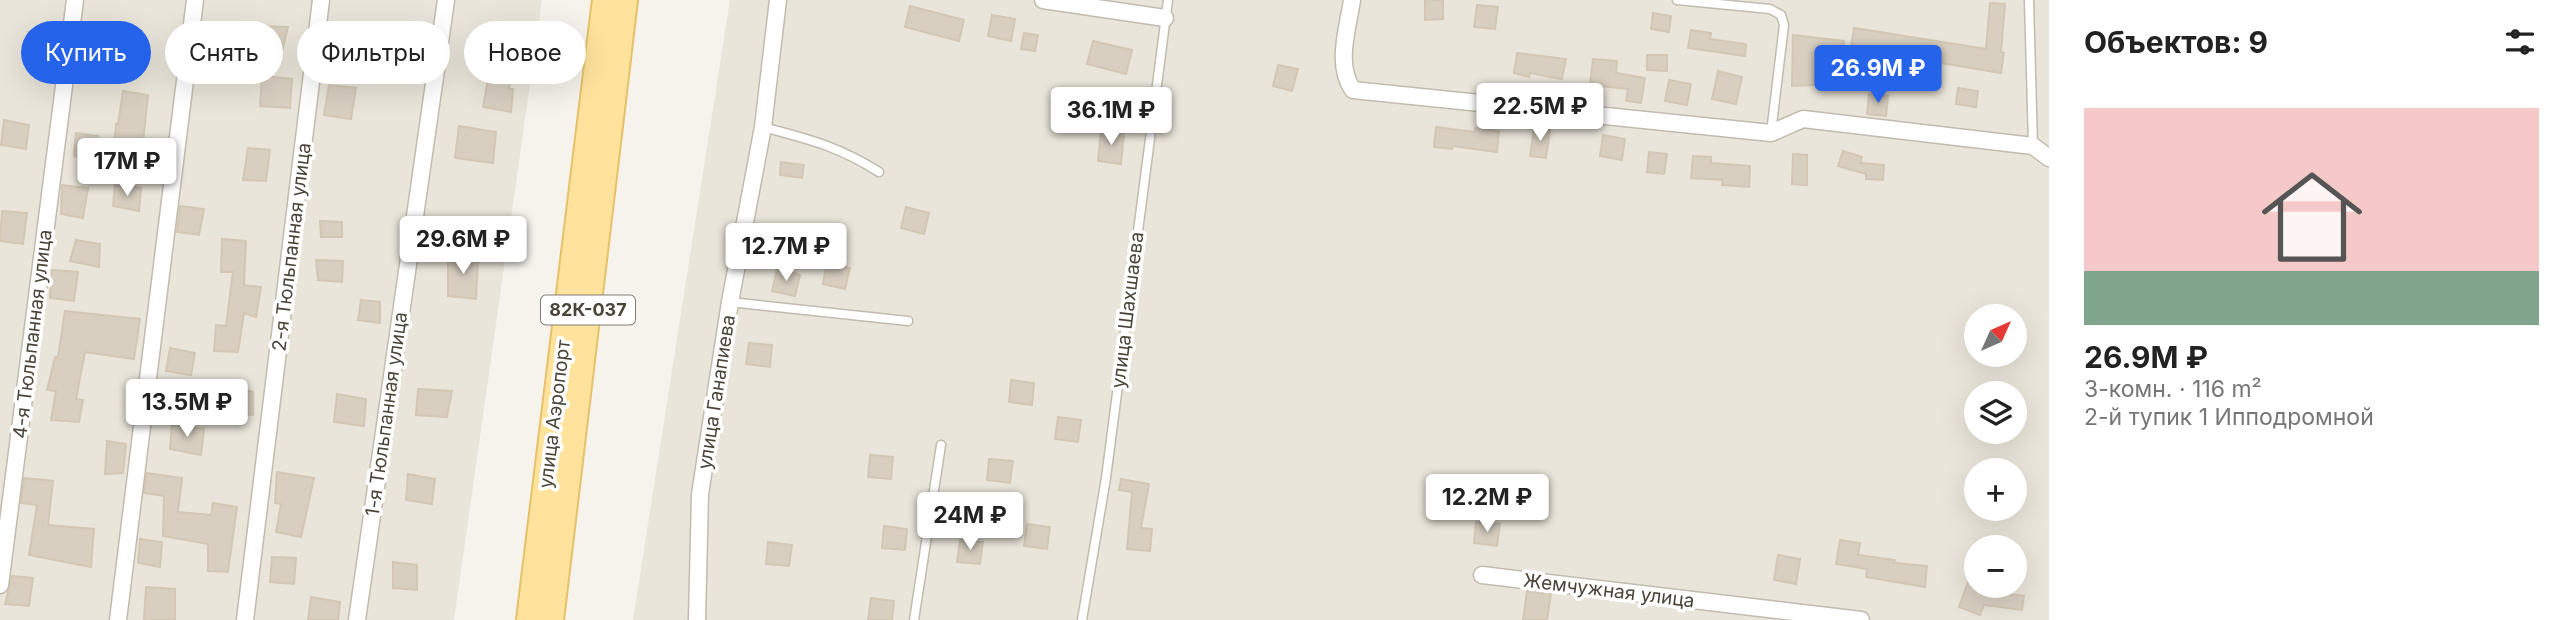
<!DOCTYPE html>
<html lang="ru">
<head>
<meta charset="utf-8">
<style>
	body { margin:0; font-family:Inter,sans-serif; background:#f2f2f2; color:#222; height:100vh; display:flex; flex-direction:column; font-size:26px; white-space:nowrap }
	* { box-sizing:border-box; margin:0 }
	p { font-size:23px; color:#767676 }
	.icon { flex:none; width:38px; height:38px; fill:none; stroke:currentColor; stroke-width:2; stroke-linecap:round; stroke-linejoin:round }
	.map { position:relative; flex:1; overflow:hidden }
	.drawer { display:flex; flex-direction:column; background:#fff; width:525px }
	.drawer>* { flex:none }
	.guide { position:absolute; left:21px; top:21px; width:665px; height:63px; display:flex; gap:14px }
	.needle { width:46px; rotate:45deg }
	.controls { position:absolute; left:1964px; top:304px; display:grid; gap:14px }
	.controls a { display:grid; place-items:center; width:63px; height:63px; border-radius:50%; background:#fff; box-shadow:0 7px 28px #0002; font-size:35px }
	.price { position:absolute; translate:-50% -60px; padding:0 16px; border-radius:7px; background:#fff; color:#222; font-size:23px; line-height:46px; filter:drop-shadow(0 2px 4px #0008) }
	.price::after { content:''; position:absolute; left:50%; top:42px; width:21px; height:16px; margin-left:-10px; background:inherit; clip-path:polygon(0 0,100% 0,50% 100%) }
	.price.active { background:#2563eb; color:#fff }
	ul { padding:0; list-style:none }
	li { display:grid; align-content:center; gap:14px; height:371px; padding:0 35px }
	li+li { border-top:2px solid #e0e0e0 }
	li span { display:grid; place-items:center; height:217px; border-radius:0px; color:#555 }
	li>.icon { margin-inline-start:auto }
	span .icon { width:126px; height:126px; fill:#fffc; stroke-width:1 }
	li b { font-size:30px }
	h2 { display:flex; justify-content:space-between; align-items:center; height:84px; padding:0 35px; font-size:30px }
	.pill { padding:0 24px; border-radius:32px; background:#fff; box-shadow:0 7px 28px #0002; font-size:24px; line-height:63px }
	.pill.active { background:#2563eb; color:#fff }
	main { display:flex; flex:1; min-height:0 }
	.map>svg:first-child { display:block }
	.residential { fill:#eae5da; fill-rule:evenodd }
	.building { fill:#d8cfc1; stroke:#d3c7b4; stroke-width:2 }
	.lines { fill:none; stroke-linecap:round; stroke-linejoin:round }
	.lane-casing { stroke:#c2bbae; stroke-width:11 }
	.street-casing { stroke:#c2bbae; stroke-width:19 }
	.primary-casing { stroke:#e6c16a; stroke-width:28 }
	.lane { stroke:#fff; stroke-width:8 }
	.street { stroke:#fff; stroke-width:16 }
	.primary { stroke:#ffe39c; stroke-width:24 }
	.labels { text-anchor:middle; stroke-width:7; stroke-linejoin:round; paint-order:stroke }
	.shield { fill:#fff; stroke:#817c74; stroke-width:2 }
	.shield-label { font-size:18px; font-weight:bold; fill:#4b4439 }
	.street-label { font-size:19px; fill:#4b4439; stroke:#fff }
</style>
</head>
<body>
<main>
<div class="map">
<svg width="2049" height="620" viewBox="0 0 2049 620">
	<rect width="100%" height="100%" fill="#f6f3ec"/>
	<path class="residential" d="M0,0H542L454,620H0Z
		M730,0H2049V620H633ZM1976,317H2014V355H1976ZM1976,394H2014V432H1976ZM1976,471H2014V509H1976ZM1976,548H2014V586H1976Z"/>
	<path class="building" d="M1425,0H1443V19L1425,20Z
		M1990,3L2005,4L2001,52L2004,53L2001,73L1851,48L1854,28L1986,49Z
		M1477,5L1498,7L1495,29L1474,27Z
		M910,6L964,20L959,41L905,27Z
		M1653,13L1671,16L1669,32L1651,29Z
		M992,15L1015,19L1011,41L988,36Z
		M258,26L288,27L281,55L255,54Z
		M1691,30L1711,33L1710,39L1746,44L1745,56L1688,48Z
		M28,32L55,35L52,60L27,56Z
		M1024,33L1038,35L1035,51L1021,49Z
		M1793,35L1844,41L1843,55L1815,52L1816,85L1792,86Z
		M1093,41L1132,50L1126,74L1087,64Z
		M80,42L108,46V70L77,66Z
		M493,50L514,51L509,89H513L511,112L483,107Z
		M1517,53L1566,59L1562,79L1530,73L1529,77L1514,73Z
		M1647,55H1667V71L1647,70Z
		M1593,59L1617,61L1616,73L1645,78L1641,103L1626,101L1628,89L1590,85Z
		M1278,65L1298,69L1292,91L1273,86Z
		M1718,71L1742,77L1736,104L1712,99Z
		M262,76L292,79L290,108L260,106Z
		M1669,80L1691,84L1687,105L1665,101Z
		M329,85L356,88L351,119L324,115Z
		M1958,88L1978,91L1976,107L1956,104Z
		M123,91L148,95L142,151L114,147L116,124H118Z
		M1869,94L1888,96L1886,116L1867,114Z
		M4,120L29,125L26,149L1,145Z
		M459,126L496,132L493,163L455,158Z
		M1436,127L1475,132V128L1499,131L1497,152L1453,146L1452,149L1434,147Z
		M1534,128L1550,130L1546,158L1530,156Z
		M1101,130L1124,132L1121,164L1098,161Z
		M76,133L98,136L96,158L74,156Z
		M1603,135L1625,139L1622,160L1600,156Z
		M248,148L270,150L266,181L243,180Z
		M1843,151L1862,157L1860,163L1884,165L1883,180L1866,179V174L1838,166Z
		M1649,152L1667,154L1664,174L1647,172Z
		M1793,154L1807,155V185L1792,184Z
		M1693,156L1711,157V163L1750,166L1749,187L1722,185L1723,180L1691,178Z
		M781,162L804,165L802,178L780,175Z
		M62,185L88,188L83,218L61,214Z
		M115,185L141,188L139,211L113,206Z
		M180,206L204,209L199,235L177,232Z
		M906,207L929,213L924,234L901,228Z
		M2,211L27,213L23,244L0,241Z
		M320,221L342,222V237H321Z
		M222,239L246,241L244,285L261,287L256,317L244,313L238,352L214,351L216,325L226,326L233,272H221Z
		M76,240L100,244L99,267L70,261Z
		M448,254L478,256L476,299L448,296Z
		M316,260L343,261L342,282L318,280Z
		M827,262L850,268L845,289L823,284Z
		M777,269L800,275L795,296L772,291Z
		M52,270L78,272L74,301L50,298Z
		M361,300L380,302V323L358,320Z
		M65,311L140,319L134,359L85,352L76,399L83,400L79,422L51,420L56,391L47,390L55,357H58Z
		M749,343L772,345L770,367L746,364Z
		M170,348L195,353L191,375L166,371Z
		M1011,380L1034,383L1032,405L1009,402Z
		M236,387L253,392V415L232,413Z
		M418,389L452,391L447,417L416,415Z
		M337,394L366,399L364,426L334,422Z
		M1058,417L1081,420L1078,442L1055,439Z
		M172,424L204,429L201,455L170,449Z
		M107,441L126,444L123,473L105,474Z
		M870,455L893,457L891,479L868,477Z
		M989,459L1013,461L1010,483L987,480Z
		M277,472L314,478L301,537L276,532L281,504L275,503Z
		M147,473L182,478L178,512L211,515L213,503L237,507L228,572L208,571V544L163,536L164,496L144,493Z
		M408,474L435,479L432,504L406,500Z
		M24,478L53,481L48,525L94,529L91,567L29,555L37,505L21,503Z
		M1121,479L1149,484L1141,528L1152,529L1150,551L1127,549L1132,492L1119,490Z
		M1476,522L1500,524L1497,546L1474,543Z
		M1027,524L1050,527L1047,549L1024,546Z
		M884,526L907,529L905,550L882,548Z
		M140,539L162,542L160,567L138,563Z
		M960,540L983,542L980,564L957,562Z
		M1840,540L1860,543L1858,555L1895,560L1894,563L1927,566L1925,587L1866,577L1867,569L1836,564Z
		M768,542L792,545L789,566L766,564Z
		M1778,555L1800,559L1796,584L1774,580Z
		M272,557L296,558L294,584L270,582Z
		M393,562L417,565V590L393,588Z
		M12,576L33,578L29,606L5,604Z
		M1968,582L1997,593L2024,596L2022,610L1984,605L1980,615L1959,607Z
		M146,587L175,589V620H144Z
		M1527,591L1551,594L1547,620H1523Z
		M311,597L340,602L338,620H308Z
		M871,598L894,601L892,620H868Z"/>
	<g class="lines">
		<defs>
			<path id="lane" d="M1677,0L1770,9L1781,15L1784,25L1771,133
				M2029,0L2033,146
				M763,127C808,139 838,146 879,172
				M730,302L908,321
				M914,620L941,445
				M1082,620L1106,478L1168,0"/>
			<path id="street" d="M1043,0L1165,18
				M1352,0C1348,28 1335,65 1353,90L1771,133L1803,119L2033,146L2049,158
				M1482,575L1861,620
				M0,585L75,0
				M118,620L195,0
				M245,620L321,0
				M357,620L446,0
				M697,620L700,494L730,302L763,127L778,0"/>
			<path id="primary" d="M529,620L605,0
				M551,620L625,0"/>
		</defs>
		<use href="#lane" class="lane-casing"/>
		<use href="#street" class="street-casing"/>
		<use href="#primary" class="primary-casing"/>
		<use href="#lane" class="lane"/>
		<use href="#street" class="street"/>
		<use href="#primary" class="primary"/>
	</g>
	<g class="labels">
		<rect class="shield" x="541" y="295.5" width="94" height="29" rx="5"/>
		<g class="shield-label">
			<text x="588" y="316">82К-037</text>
		</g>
		<g class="street-label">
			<text transform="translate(291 247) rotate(-83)" y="7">2-я Тюльпанная улица</text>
			<text transform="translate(1127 310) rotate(-83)" y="7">улица Шахшаева</text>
			<text transform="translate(32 334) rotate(-83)" y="7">4-я Тюльпанная улица</text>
			<text transform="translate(716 392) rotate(-81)" y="7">улица Ганапиева</text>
			<text transform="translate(386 414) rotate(-82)" y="7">1-я Тюльпанная улица</text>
			<text transform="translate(554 414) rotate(-83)" y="7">улица Аэропорт</text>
			<text transform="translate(1609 590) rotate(7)" y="7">Жемчужная улица</text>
		</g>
	</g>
</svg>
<div class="controls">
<a><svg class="needle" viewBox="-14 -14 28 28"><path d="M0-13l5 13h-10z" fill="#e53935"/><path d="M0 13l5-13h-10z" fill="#767676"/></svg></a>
<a><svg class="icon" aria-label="layers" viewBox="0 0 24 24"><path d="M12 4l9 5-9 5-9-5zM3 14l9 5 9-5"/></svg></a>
<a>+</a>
<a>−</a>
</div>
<b class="price active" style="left:1878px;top:105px">26.9M ₽</b>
<b class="price" style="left:1540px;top:143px">22.5M ₽</b>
<b class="price" style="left:1111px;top:147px">36.1M ₽</b>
<b class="price" style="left:127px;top:198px">17M ₽</b>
<b class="price" style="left:463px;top:276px">29.6M ₽</b>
<b class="price" style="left:786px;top:283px">12.7M ₽</b>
<b class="price" style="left:187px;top:439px">13.5M ₽</b>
<b class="price" style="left:1487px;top:534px">12.2M ₽</b>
<b class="price" style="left:970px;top:552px">24M ₽</b>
<div class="guide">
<a class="pill active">Купить</a>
<a class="pill">Снять</a>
<a class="pill">Фильтры</a>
<a class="pill">Новое</a>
</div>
</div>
<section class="drawer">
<h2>Объектов: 9<svg class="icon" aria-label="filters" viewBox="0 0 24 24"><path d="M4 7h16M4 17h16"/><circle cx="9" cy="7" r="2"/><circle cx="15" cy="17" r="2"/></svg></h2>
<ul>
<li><span style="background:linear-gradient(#f6c9c9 75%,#7fa58c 0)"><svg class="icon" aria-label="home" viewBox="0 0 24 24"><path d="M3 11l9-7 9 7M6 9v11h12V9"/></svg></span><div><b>26.9M ₽</b><p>3-комн. · 116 m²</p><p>2-й тупик 1 Ипподромной</p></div></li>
</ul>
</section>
</main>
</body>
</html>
